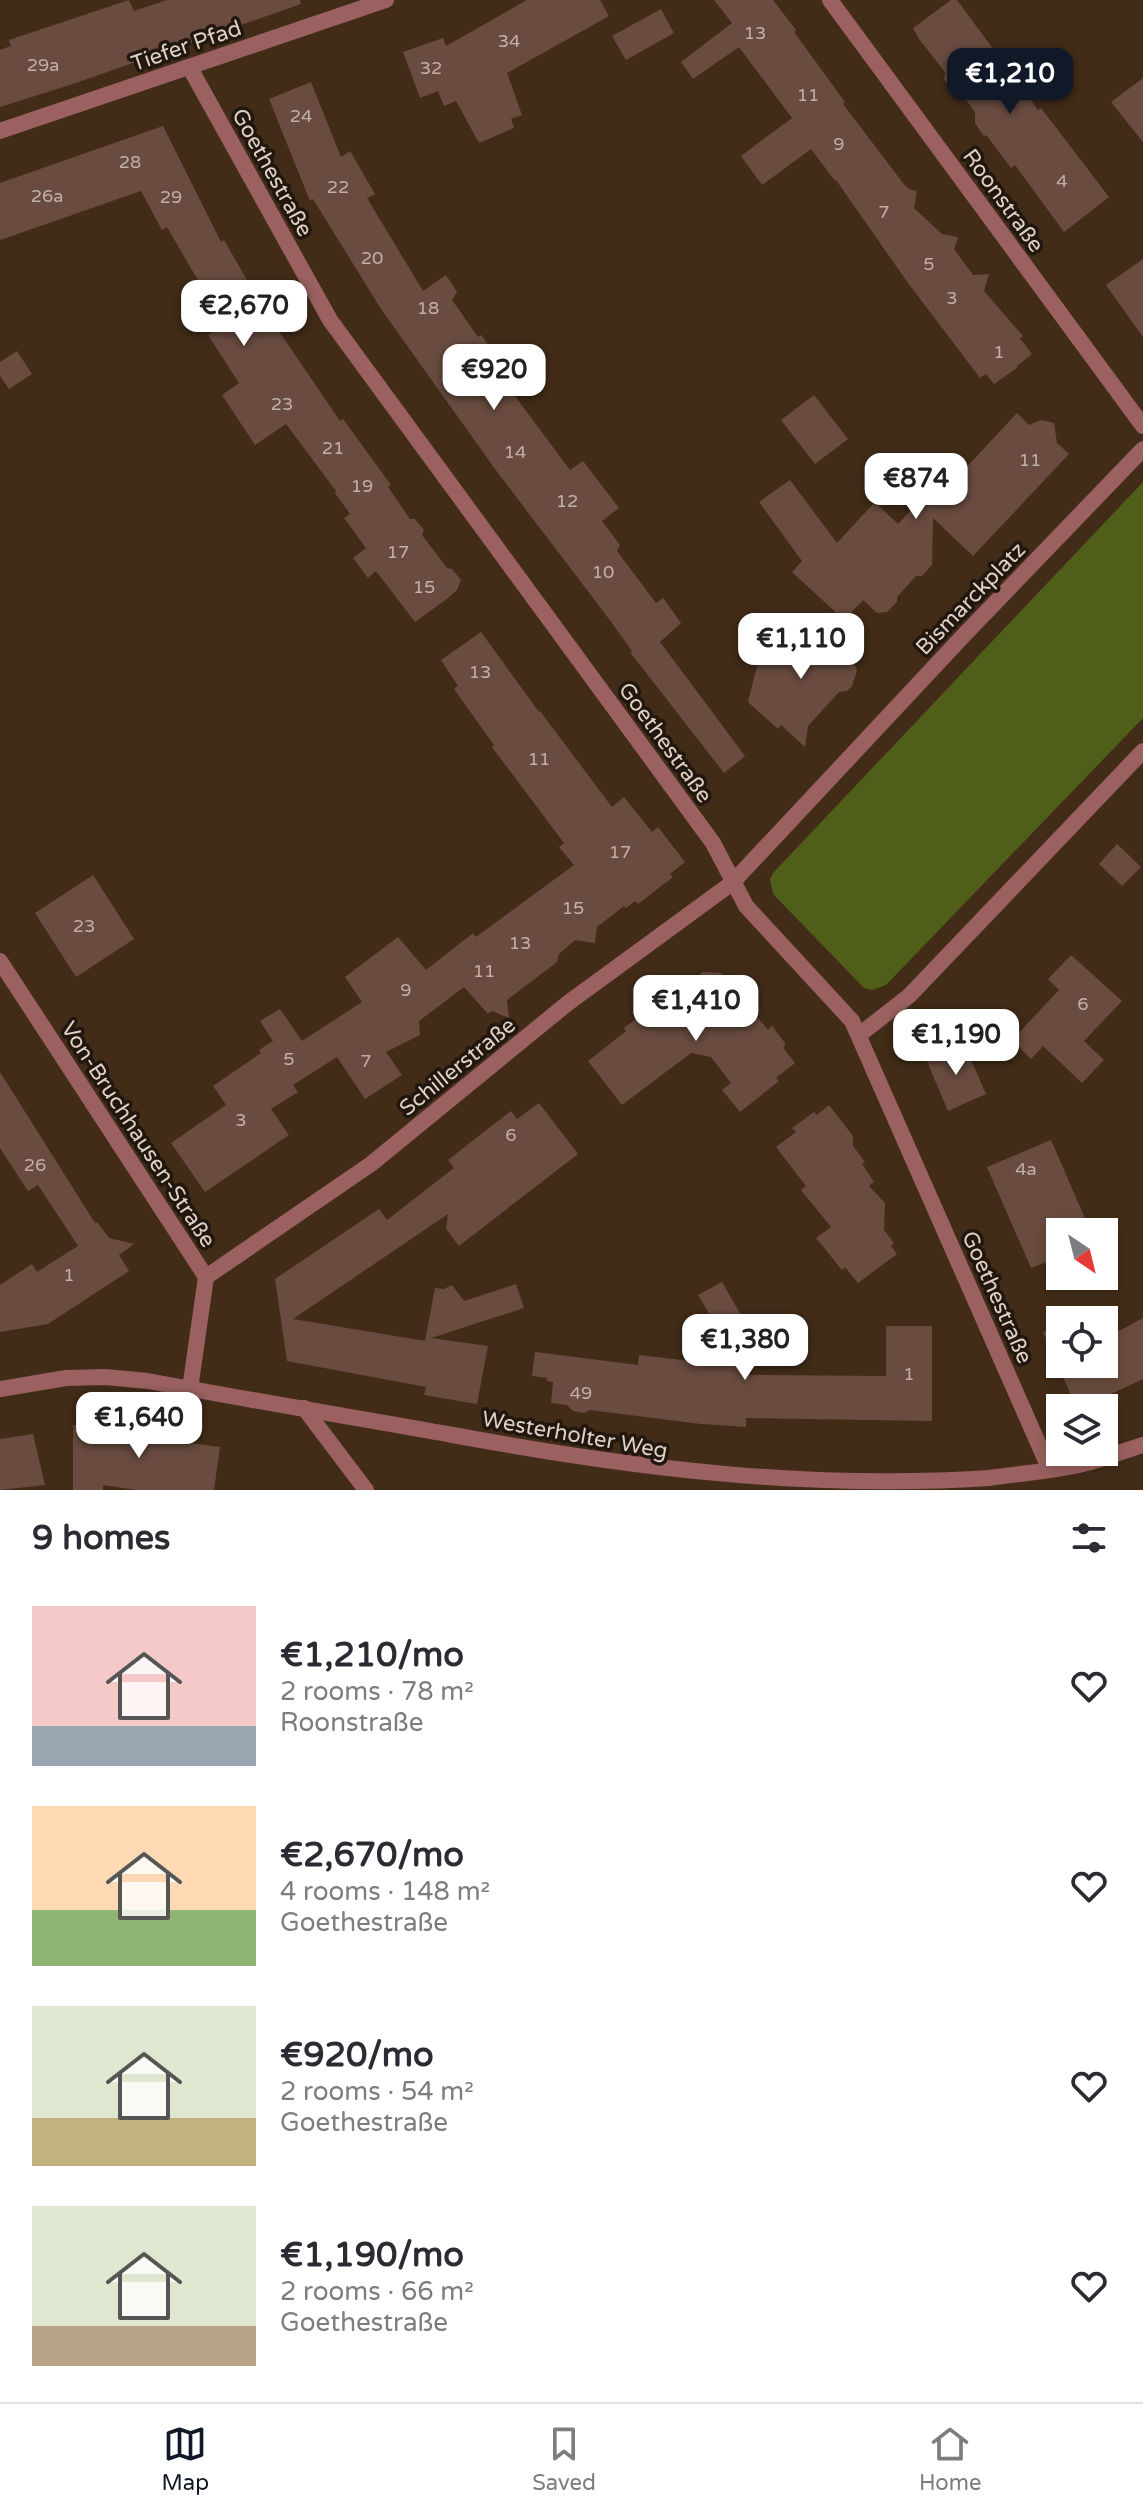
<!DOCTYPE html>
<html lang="en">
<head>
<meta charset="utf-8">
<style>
	body { margin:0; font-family:"Varela Round",sans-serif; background:#f7f7f7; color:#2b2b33; height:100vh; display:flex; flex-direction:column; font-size:30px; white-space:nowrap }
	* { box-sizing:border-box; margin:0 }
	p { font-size:26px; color:#7c7c81 }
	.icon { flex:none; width:44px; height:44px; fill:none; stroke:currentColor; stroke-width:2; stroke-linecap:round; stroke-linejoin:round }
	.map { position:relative; height:1490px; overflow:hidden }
	.details { display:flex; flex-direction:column; background:#fff; flex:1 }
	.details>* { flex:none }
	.needle { width:52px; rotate:145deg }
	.tools { position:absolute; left:1046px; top:1218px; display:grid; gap:16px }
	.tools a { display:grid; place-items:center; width:72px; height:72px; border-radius:0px; background:#fff; box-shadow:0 4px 12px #0003; font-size:40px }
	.price { position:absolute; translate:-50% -68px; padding:0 18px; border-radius:16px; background:#fff; color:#222; font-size:26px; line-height:52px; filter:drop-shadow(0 2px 4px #0008) }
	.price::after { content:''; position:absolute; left:50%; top:48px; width:24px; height:18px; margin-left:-12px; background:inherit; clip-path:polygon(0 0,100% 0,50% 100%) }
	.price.selected { background:#111827; color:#fff }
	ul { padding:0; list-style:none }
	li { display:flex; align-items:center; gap:24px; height:200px; padding:0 32px }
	li span { display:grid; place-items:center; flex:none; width:224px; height:160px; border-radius:0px; color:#555 }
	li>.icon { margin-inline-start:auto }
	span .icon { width:96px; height:96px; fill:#fffc; stroke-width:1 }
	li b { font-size:34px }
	h2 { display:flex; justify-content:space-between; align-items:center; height:96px; padding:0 32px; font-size:34px }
	.menu { display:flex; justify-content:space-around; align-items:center; height:112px; border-top:2px solid #e1e1e2; background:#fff; font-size:22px; color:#7c7c81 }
	.menu a { display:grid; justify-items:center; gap:4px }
	.menu .selected { color:#111827 }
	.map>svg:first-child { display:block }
	.green { fill:#4f5f19 }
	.building { fill:#694c3f }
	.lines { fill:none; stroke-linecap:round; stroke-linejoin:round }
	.minor { stroke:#9a6160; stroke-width:16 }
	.tertiary { stroke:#9a6160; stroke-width:16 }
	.labels { text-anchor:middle; stroke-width:7; stroke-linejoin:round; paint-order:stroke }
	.number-label { font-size:18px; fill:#c2b0a4 }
	.street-label { font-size:22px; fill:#dfd1c5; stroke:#21170e }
</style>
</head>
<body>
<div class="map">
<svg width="1143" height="1490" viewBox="0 0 1143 1490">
	<rect width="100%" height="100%" fill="#422c18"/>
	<path class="green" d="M1143,482V718L886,985L872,990L864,988L773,894L770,879L773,873Z"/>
	<path class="building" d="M129,0L134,11L167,0H300L301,4L76,83L0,107V50L11,46L9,40Z
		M527,0H600L609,16L507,73L522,115L511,119L514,128L479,143L456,101L444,106L438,91L420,98L403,52L443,38L446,46Z
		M714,0H773L796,30L794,32L845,102L843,104L903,183L909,189L917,191L914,208L942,234L958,237L954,249L973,275L989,274L984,291L1023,336L1020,338L1032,354L1017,366L1018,367L994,384L986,374L980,378L908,283L836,180L835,181L811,149L762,185L741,156L792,118L739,47L693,79L681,62L732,23Z
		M951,0H957L1038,110L1041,108L1109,197L1064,232L1015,165L1011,168L987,136L983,135L975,123V112L959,90H952L944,79L945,72L919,39L913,28Z
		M661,9L674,33L626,60L612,36Z
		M1143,78V142L1111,102Z
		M311,82L341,157L350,151L375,194L367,198L423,291L446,275L457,292L452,300L478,337L481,335L502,363L509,357L524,377L509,388L570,470L583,461L619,508L602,521L620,545L617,551L656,603L663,598L681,623L660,642L745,756L724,773L630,652L632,651L609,619L495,469L381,309L313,199L310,201L269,99Z
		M163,126L221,242L224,240L259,301L264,298L277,318L272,321L340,421L343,419L391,485L388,487L410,519H415L424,530L422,535L447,568L452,569L461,580L457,590L448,598L415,622L376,571L368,578L353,558L366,548L344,518L350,514L335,493L336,491L286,424L255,445L222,395L239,383L208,335L220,327L195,285L199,282L167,227L162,230L141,191L0,240V183Z
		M1143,259V337L1106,285Z
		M17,351L32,374L9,389L0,376V362Z
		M814,395L848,439L815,464L781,420Z
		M1017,413L1029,425L1041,420L1054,423L1057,443L1069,454L973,556L933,518L932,565L922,576H916L897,597V602L887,612L877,613L863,600L844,620L792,572L802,561L759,502L790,480L837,543L875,502L898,524L956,462L964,470Z
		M820,624L849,651L857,670L852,686L847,691L839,692L808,726L805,747L781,725L778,729L748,702L759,658L779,636L794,650Z
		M481,632L539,712L540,711L612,807L624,797L652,832L658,827L685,862L670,874L673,877L638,904L635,901L626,908L624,906L597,927L595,943L575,940L559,954L557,962L507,1000L509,1018L492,1011L488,1014L464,987L419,1021L420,1035L386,1052L402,1075L365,1099L337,1057L293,1085L298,1092L271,1109L289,1135L205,1192L171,1143L226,1105L213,1086L261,1053L259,1050L273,1041L260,1021L280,1009L302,1041L362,1002L345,977L398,937L426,970L473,933L476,937L574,865L559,847L564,843L492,747L494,745L454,689L458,686L441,660Z
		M1117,844L1141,867L1122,886L1099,864Z
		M93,875L134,939L76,977L35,913Z
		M1071,955L1122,1001L1084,1041L1104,1060L1082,1083L1043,1046L1031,1059L1012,1040L1059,990L1048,979Z
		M703,972L721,973L768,1030L772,1026L785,1043L784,1049L795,1063L776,1078L779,1081L740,1112L722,1090L731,1083L711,1057L691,1053L622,1105L588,1061L626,1031L624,1028L685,982L687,984Z
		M964,1043L986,1094L948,1111L926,1059Z
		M0,1072L95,1223L97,1222L109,1238L134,1244L119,1255L129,1271L48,1324L0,1332V1285L32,1264L37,1272L78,1246L38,1185L28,1191L0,1148Z
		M539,1103L578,1154L459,1246L446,1229L448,1214L293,1319L425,1341L435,1288L444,1289L452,1285L464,1301L516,1284L524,1308L431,1338L488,1346L477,1404L424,1395L426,1387L287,1361L275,1279L379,1209L387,1220L454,1168L448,1160L476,1138L511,1111L517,1119Z
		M829,1105L853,1136V1146L865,1162L862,1164L874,1182L869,1186L885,1203L884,1230L894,1243L891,1246L897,1254L858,1283L845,1267L842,1270L816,1238L831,1227L801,1190L806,1186L776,1147L796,1132L792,1128L814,1112L817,1115Z
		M1051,1140L1091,1232H1059L1060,1256L1031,1268L987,1167Z
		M722,1282L753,1336L750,1375L886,1376V1326H932V1421L746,1418V1427L701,1424L590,1410L584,1413L573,1411L567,1405L551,1403L553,1382L547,1381V1378L532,1376L535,1352L638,1365L639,1355L698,1362V1359L738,1363L698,1295Z
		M1143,1318V1379L1081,1408H1065L1070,1393L1043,1332L1060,1324V1364H1104V1335L1106,1338Z
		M108,1423L163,1432L162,1439L220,1447L214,1490H137L103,1485V1490H73V1425Z
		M33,1434L45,1485L0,1490V1439Z"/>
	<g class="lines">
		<path class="minor" d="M830,0L1143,426
			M190,68L330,320L713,843L746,906L852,1021L1050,1470
			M0,131L386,0
			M0,961L206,1277L190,1389
			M859,1035L909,996L1143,751
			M206,1277L371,1164L568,1003L732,883L965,634L1143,449
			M304,1408L366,1490"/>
		<path class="tertiary" d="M0,1389L66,1378L105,1377L148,1381C249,1400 351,1417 453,1435C630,1468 808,1490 989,1478C1023,1473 1058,1471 1091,1462C1109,1457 1126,1450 1143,1445"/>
	</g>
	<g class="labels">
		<g class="number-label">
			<text x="755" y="39">13</text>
			<text x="509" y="47">34</text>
			<text x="43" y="71">29a</text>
			<text x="431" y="74">32</text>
			<text x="808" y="101">11</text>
			<text x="301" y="122">24</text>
			<text x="839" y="150">9</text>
			<text x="130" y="168">28</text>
			<text x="1062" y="187">4</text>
			<text x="338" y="193">22</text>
			<text x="47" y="202">26a</text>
			<text x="171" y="203">29</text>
			<text x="884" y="218">7</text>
			<text x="372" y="264">20</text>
			<text x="929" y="270">5</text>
			<text x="952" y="304">3</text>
			<text x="428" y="314">18</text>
			<text x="999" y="358">1</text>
			<text x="282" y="410">23</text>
			<text x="333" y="454">21</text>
			<text x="515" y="458">14</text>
			<text x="1030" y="466">11</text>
			<text x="362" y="492">19</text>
			<text x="567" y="507">12</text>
			<text x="398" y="558">17</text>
			<text x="603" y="578">10</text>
			<text x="424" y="593">15</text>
			<text x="480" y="678">13</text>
			<text x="539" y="765">11</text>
			<text x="620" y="858">17</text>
			<text x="573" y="914">15</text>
			<text x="84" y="932">23</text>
			<text x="520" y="949">13</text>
			<text x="484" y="977">11</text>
			<text x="406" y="996">9</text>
			<text x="1083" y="1010">6</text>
			<text x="289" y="1065">5</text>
			<text x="366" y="1067">7</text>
			<text x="241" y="1126">3</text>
			<text x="511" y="1141">6</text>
			<text x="35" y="1171">26</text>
			<text x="1026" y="1175">4a</text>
			<text x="69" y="1281">1</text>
			<text x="909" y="1380">1</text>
			<text x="581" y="1399">49</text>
		</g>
		<g class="street-label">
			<text transform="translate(186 45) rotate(-19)" y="8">Tiefer Pfad</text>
			<text transform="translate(273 172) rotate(61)" y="8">Goethestraße</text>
			<text transform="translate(1004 200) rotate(54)" y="8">Roonstraße</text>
			<text transform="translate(970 598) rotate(-46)" y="8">Bismarckplatz</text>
			<text transform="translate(666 742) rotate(54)" y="8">Goethestraße</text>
			<text transform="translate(457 1066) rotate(-39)" y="8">Schillerstraße</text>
			<text transform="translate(139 1134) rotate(57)" y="8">Von-Bruchhausen-Straße</text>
			<text transform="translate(998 1297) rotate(66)" y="8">Goethestraße</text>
			<text transform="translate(575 1434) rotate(10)" y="8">Westerholter Weg</text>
		</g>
	</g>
</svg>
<div class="tools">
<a><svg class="needle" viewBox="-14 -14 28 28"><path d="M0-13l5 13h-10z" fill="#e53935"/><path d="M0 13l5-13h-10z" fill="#7c7c81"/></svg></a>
<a><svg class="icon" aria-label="locate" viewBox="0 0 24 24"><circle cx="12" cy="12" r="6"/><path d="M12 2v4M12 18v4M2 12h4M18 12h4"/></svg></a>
<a><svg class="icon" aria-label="layers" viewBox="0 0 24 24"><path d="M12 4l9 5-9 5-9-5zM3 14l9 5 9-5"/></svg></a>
</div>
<b class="price selected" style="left:1010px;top:116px">€1,210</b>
<b class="price" style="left:244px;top:348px">€2,670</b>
<b class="price" style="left:494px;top:412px">€920</b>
<b class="price" style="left:916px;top:521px">€874</b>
<b class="price" style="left:801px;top:681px">€1,110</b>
<b class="price" style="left:696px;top:1043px">€1,410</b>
<b class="price" style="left:956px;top:1077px">€1,190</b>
<b class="price" style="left:745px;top:1382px">€1,380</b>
<b class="price" style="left:139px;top:1460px">€1,640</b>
</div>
<section class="details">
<h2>9 homes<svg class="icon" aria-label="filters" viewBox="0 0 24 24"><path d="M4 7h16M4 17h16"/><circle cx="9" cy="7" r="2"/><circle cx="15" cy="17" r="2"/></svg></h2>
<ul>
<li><span style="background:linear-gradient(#f6c9c9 75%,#9aa5b1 0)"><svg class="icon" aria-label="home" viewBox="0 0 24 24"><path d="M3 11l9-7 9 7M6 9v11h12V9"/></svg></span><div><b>€1,210/mo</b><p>2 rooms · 78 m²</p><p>Roonstraße</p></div><svg class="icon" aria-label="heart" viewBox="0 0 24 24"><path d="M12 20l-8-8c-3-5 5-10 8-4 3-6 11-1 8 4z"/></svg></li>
<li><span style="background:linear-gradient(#ffd9b3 65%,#8fb573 0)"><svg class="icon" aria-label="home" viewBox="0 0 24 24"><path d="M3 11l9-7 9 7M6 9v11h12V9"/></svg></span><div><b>€2,670/mo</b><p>4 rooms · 148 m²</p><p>Goethestraße</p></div><svg class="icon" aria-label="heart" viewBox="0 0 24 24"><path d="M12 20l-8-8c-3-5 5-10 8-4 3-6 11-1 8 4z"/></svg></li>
<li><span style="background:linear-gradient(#dfe7d0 70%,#c2b280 0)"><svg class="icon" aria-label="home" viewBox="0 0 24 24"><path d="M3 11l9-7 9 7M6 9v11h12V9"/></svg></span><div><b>€920/mo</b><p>2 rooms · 54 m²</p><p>Goethestraße</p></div><svg class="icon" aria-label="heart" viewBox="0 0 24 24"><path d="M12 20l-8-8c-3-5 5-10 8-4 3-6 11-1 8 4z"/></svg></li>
<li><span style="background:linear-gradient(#dfe7d0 75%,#b9a48a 0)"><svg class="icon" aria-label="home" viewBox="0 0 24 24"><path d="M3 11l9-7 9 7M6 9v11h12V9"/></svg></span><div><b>€1,190/mo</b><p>2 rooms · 66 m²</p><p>Goethestraße</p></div><svg class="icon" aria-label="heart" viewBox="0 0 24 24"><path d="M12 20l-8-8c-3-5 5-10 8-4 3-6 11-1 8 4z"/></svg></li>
</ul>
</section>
<nav class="menu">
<a class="selected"><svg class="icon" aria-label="map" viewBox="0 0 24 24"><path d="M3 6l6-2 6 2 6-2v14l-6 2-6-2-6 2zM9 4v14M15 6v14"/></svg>Map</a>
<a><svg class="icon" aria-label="saved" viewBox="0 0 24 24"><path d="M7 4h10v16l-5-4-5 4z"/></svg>Saved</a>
<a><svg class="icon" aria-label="home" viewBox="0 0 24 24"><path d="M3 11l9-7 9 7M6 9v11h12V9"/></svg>Home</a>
</nav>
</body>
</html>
